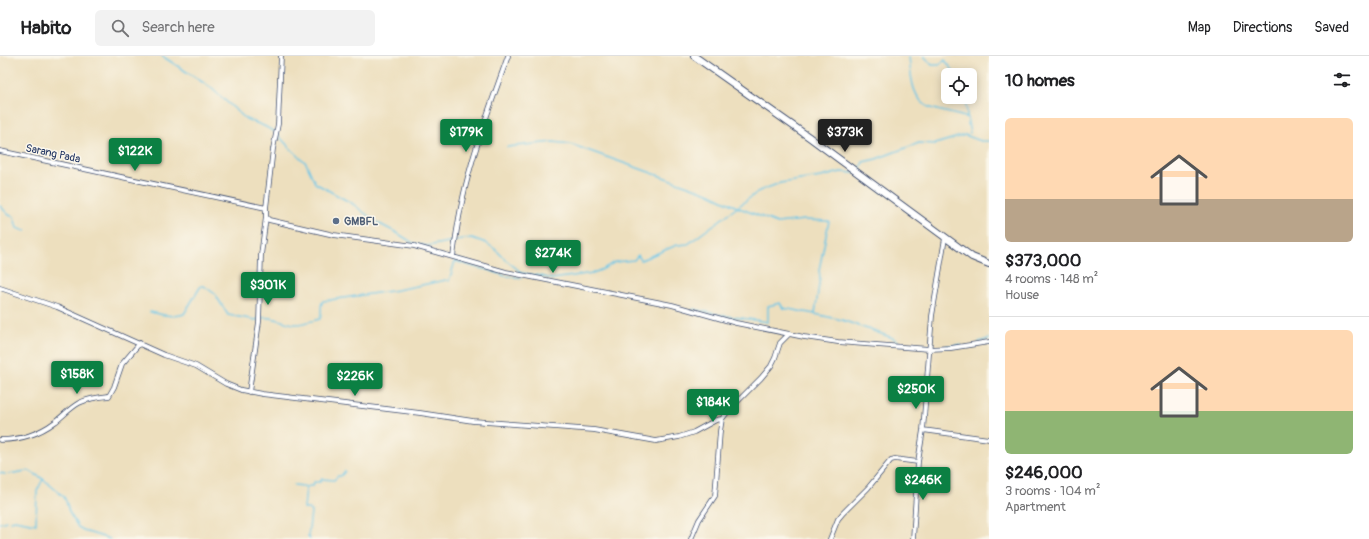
<!DOCTYPE html>
<html lang="en">
<head>
<meta charset="utf-8">
<style>
	body { margin:0; font-family:Pangolin,sans-serif; background:#f2f2f2; color:#202124; height:100vh; display:flex; flex-direction:column; font-size:15px; white-space:nowrap }
	* { box-sizing:border-box; margin:0 }
	p { font-size:13px; color:#757577 }
	.icon { flex:none; width:22px; height:22px; fill:none; stroke:currentColor; stroke-width:2; stroke-linecap:round; stroke-linejoin:round }
	.map { position:relative; flex:1; overflow:hidden }
	.drawer { display:flex; flex-direction:column; background:#fff; width:380px }
	.drawer>* { flex:none }
	.controls { position:absolute; left:941px; top:12px; display:grid; gap:8px }
	.controls a { display:grid; place-items:center; width:36px; height:36px; border-radius:6px; background:#fff; box-shadow:0 2px 10px #0003; font-size:20px }
	.price { position:absolute; translate:-50% -34px; padding:0 9px; border-radius:4px; background:#0b8043; color:#fff; font-size:13px; line-height:26px; filter:drop-shadow(0 1px 2px #0008) }
	.price::after { content:''; position:absolute; left:50%; top:24px; width:12px; height:9px; margin-left:-6px; background:inherit; clip-path:polygon(0 0,100% 0,50% 100%) }
	.price.active { background:#222; color:#fff }
	ul { padding:0; list-style:none }
	li { display:grid; align-content:center; gap:8px; height:212px; padding:0 16px }
	li+li { border-top:1px solid #e0e0e0 }
	li span { display:grid; place-items:center; height:124px; border-radius:6px; color:#555 }
	li>.icon { margin-inline-start:auto }
	span .icon { width:72px; height:72px; fill:#fffc; stroke-width:1 }
	li b { font-size:17px }
	h2 { display:flex; justify-content:space-between; align-items:center; height:48px; padding:0 16px; font-size:17px }
	header { display:flex; align-items:center; gap:24px; box-sizing:border-box; height:56px; padding:0 20px; background:#fff; border-bottom:1px solid #e0e0e0 }
	header strong { font-size:19px }
	nav { display:flex; gap:22px; margin-inline-start:auto; font-size:14px }
	.search { width:280px; height:36px; background:#f2f2f2; display:flex; align-items:center; gap:10px; box-sizing:border-box; padding:0 14px; border-radius:6px; color:#757577; font-size:15px }
	main { display:flex; flex:1; min-height:0 }
	.map>svg:first-child { display:block }
	.lines { fill:none; stroke-linecap:round; stroke-linejoin:round }
	.stream { stroke:#68c5e6; stroke-width:1.5 }
	.street-casing { stroke:#3a496c; stroke-width:5.5 }
	.secondary-casing { stroke:#3a496c; stroke-width:8 }
	.street { stroke:#fff; stroke-width:4 }
	.secondary { stroke:#fff; stroke-width:6 }
	.service-dot { fill:#5c6f8a; stroke:#fbf7ec; stroke-width:1.5 }
	.labels { text-anchor:middle; stroke-width:3; stroke-linejoin:round; paint-order:stroke }
	.street-label { font-size:11px; fill:#1b2f5e; stroke:#fbf7ec }
	.service-label { font-size:11px; font-weight:bold; fill:#4e5e75; stroke:#fbf7ec; text-anchor:start }
</style>
</head>
<body>
<header>
<strong>Habito</strong>
<div class="search"><svg class="icon" aria-label="search" viewBox="0 0 24 24"><circle cx="10" cy="10" r="6"/><path d="M15 15l6 6"/></svg>Search here</div>
<nav><a>Map</a><a>Directions</a><a>Saved</a></nav>
</header>
<main>
<div class="map">
<svg width="989" height="483" viewBox="0 0 989 483">
	<rect width="100%" height="100%" fill="#fbf7ec"/>
	<filter id="ink" filterUnits="userSpaceOnUse"><feTurbulence type="fractalNoise" baseFrequency=".025" numOctaves="2"/><feDisplacementMap in="SourceGraphic" scale="8" xChannelSelector="R" yChannelSelector="G"/><feConvolveMatrix kernelMatrix="1 2 1 2 8 2 1 2 1" color-interpolation-filters="sRGB"/></filter>
	<filter id="wash" filterUnits="userSpaceOnUse"><feTurbulence type="fractalNoise" baseFrequency=".012" numOctaves="4" result="noise"/><feDisplacementMap in="SourceGraphic" scale="16" xChannelSelector="R" yChannelSelector="G"/><feGaussianBlur stdDeviation="0.9" result="paint"/><feColorMatrix in="noise" values="0 0 0 0 0 0 0 0 0 0 0 0 0 0 0 0 0 1.4 0 .05"/><feComposite in="paint" operator="in"/></filter>
	<g filter="url(#wash)">
		<rect width="100%" height="100%" fill="#eddfbe"/>
		<g class="lines">
			<path class="stream" d="M162,0L210,31L246,63L264,70L275,76
				M909,0C911,19 911,44 931,52C943,56 956,58 968,62
				M924,0L932,9H939L945,4L956,19
				M965,41C967,53 967,66 970,77
				M277,78L290,92L306,107L315,127L353,148L376,166L397,177L413,187L427,190L454,185
				M507,91L553,86L570,88L708,137L737,151L777,167L804,164L829,165L819,214L820,221L815,258
				M859,116L863,106L876,103L919,87L935,88L965,79L981,85H989
				M0,150L9,159L14,161L17,172L26,175
				M456,184L472,182L486,187L495,193L506,204L522,217L541,220L552,223L593,217L603,213L615,206L634,204L638,199L641,204L677,189L688,188L759,135L780,127L821,121L841,116L854,117
				M449,225L455,205L478,212L489,214L505,220L522,222
				M693,253L721,259L768,266V250L780,247L783,252L815,258L842,264L893,282L901,288L927,290
				M150,256C160,258 174,262 184,258L199,233L201,230H204L215,238L228,259L256,264L258,263
				M261,262C272,259 283,267 295,268C303,268 312,265 320,263C323,257 319,250 323,245L397,234L446,224
				M979,286L989,283
				M946,290L960,289
				M0,417L5,418
				M8,418L26,415H30L43,423L64,441L66,445L69,456L78,471L87,476L110,483
				M294,429L304,430L306,432
				M10,465L15,464L36,468L37,435L43,423
				M0,467L6,465
				M310,483L308,481L311,456L309,453H305L304,452L306,432L309,430H313L314,426H320L322,423L334,424L338,420H341L345,415"/>
		</g>
	</g>
	<g filter="url(#ink)">
		<g class="lines">
			<defs>
				<path id="street" d="M281,0L278,68L273,93L266,152V161L269,164L334,179L414,190L506,216L672,249L736,267L804,281L838,286L929,293L951,292L989,286
					M0,95L266,152
					M453,201C457,170 462,140 471,110C481,73 495,37 508,0
					M0,232L57,251L164,299L196,310L226,328L241,334L262,338L420,357L473,365L594,374L656,385L679,381L694,376L716,364L722,363
					M249,336L259,266L261,199L266,161
					M923,374L989,383
					M0,384C20,384 39,378 55,366C63,360 70,352 79,347C89,342 98,341 109,340L114,331L122,308L140,287
					M691,483L699,464L715,440L720,375L722,363L729,354L761,322L771,310L775,302L780,287L789,278
					M830,483L838,463L843,457L868,432L891,404L895,403L918,406L923,374L932,260L945,182
					M913,483L918,406"/>
				<path id="secondary" d="M694,0L809,81L972,201L989,208"/>
			</defs>
			<use href="#street" class="street-casing"/>
			<use href="#secondary" class="secondary-casing"/>
			<use href="#street" class="street"/>
			<use href="#secondary" class="secondary"/>
		</g>
	</g>
	<circle class="service-dot" cx="336" cy="165" r="4"/>
	<g class="labels">
		<g class="street-label">
			<text transform="translate(53 97) rotate(12)" y="4">Sarang Pada</text>
		</g>
		<g class="service-label">
			<text x="344" y="169">GMBFL</text>
		</g>
	</g>
</svg>
<div class="controls">
<a><svg class="icon" aria-label="locate" viewBox="0 0 24 24"><circle cx="12" cy="12" r="6"/><path d="M12 2v4M12 18v4M2 12h4M18 12h4"/></svg></a>
</div>
<b class="price" style="left:466px;top:97px">$179K</b>
<b class="price active" style="left:845px;top:97px">$373K</b>
<b class="price" style="left:135px;top:116px">$122K</b>
<b class="price" style="left:553px;top:218px">$274K</b>
<b class="price" style="left:268px;top:250px">$301K</b>
<b class="price" style="left:77px;top:339px">$158K</b>
<b class="price" style="left:355px;top:341px">$226K</b>
<b class="price" style="left:916px;top:354px">$250K</b>
<b class="price" style="left:713px;top:367px">$184K</b>
<b class="price" style="left:923px;top:445px">$246K</b>
</div>
<section class="drawer">
<h2>10 homes<svg class="icon" aria-label="filters" viewBox="0 0 24 24"><path d="M4 7h16M4 17h16"/><circle cx="9" cy="7" r="2"/><circle cx="15" cy="17" r="2"/></svg></h2>
<ul>
<li><span style="background:linear-gradient(#ffd9b3 65%,#b9a48a 0)"><svg class="icon" aria-label="home" viewBox="0 0 24 24"><path d="M3 11l9-7 9 7M6 9v11h12V9"/></svg></span><div><b>$373,000</b><p>4 rooms · 148 m²</p><p>House</p></div></li>
<li><span style="background:linear-gradient(#ffd9b3 65%,#8fb573 0)"><svg class="icon" aria-label="home" viewBox="0 0 24 24"><path d="M3 11l9-7 9 7M6 9v11h12V9"/></svg></span><div><b>$246,000</b><p>3 rooms · 104 m²</p><p>Apartment</p></div></li>
</ul>
</section>
</main>
</body>
</html>
